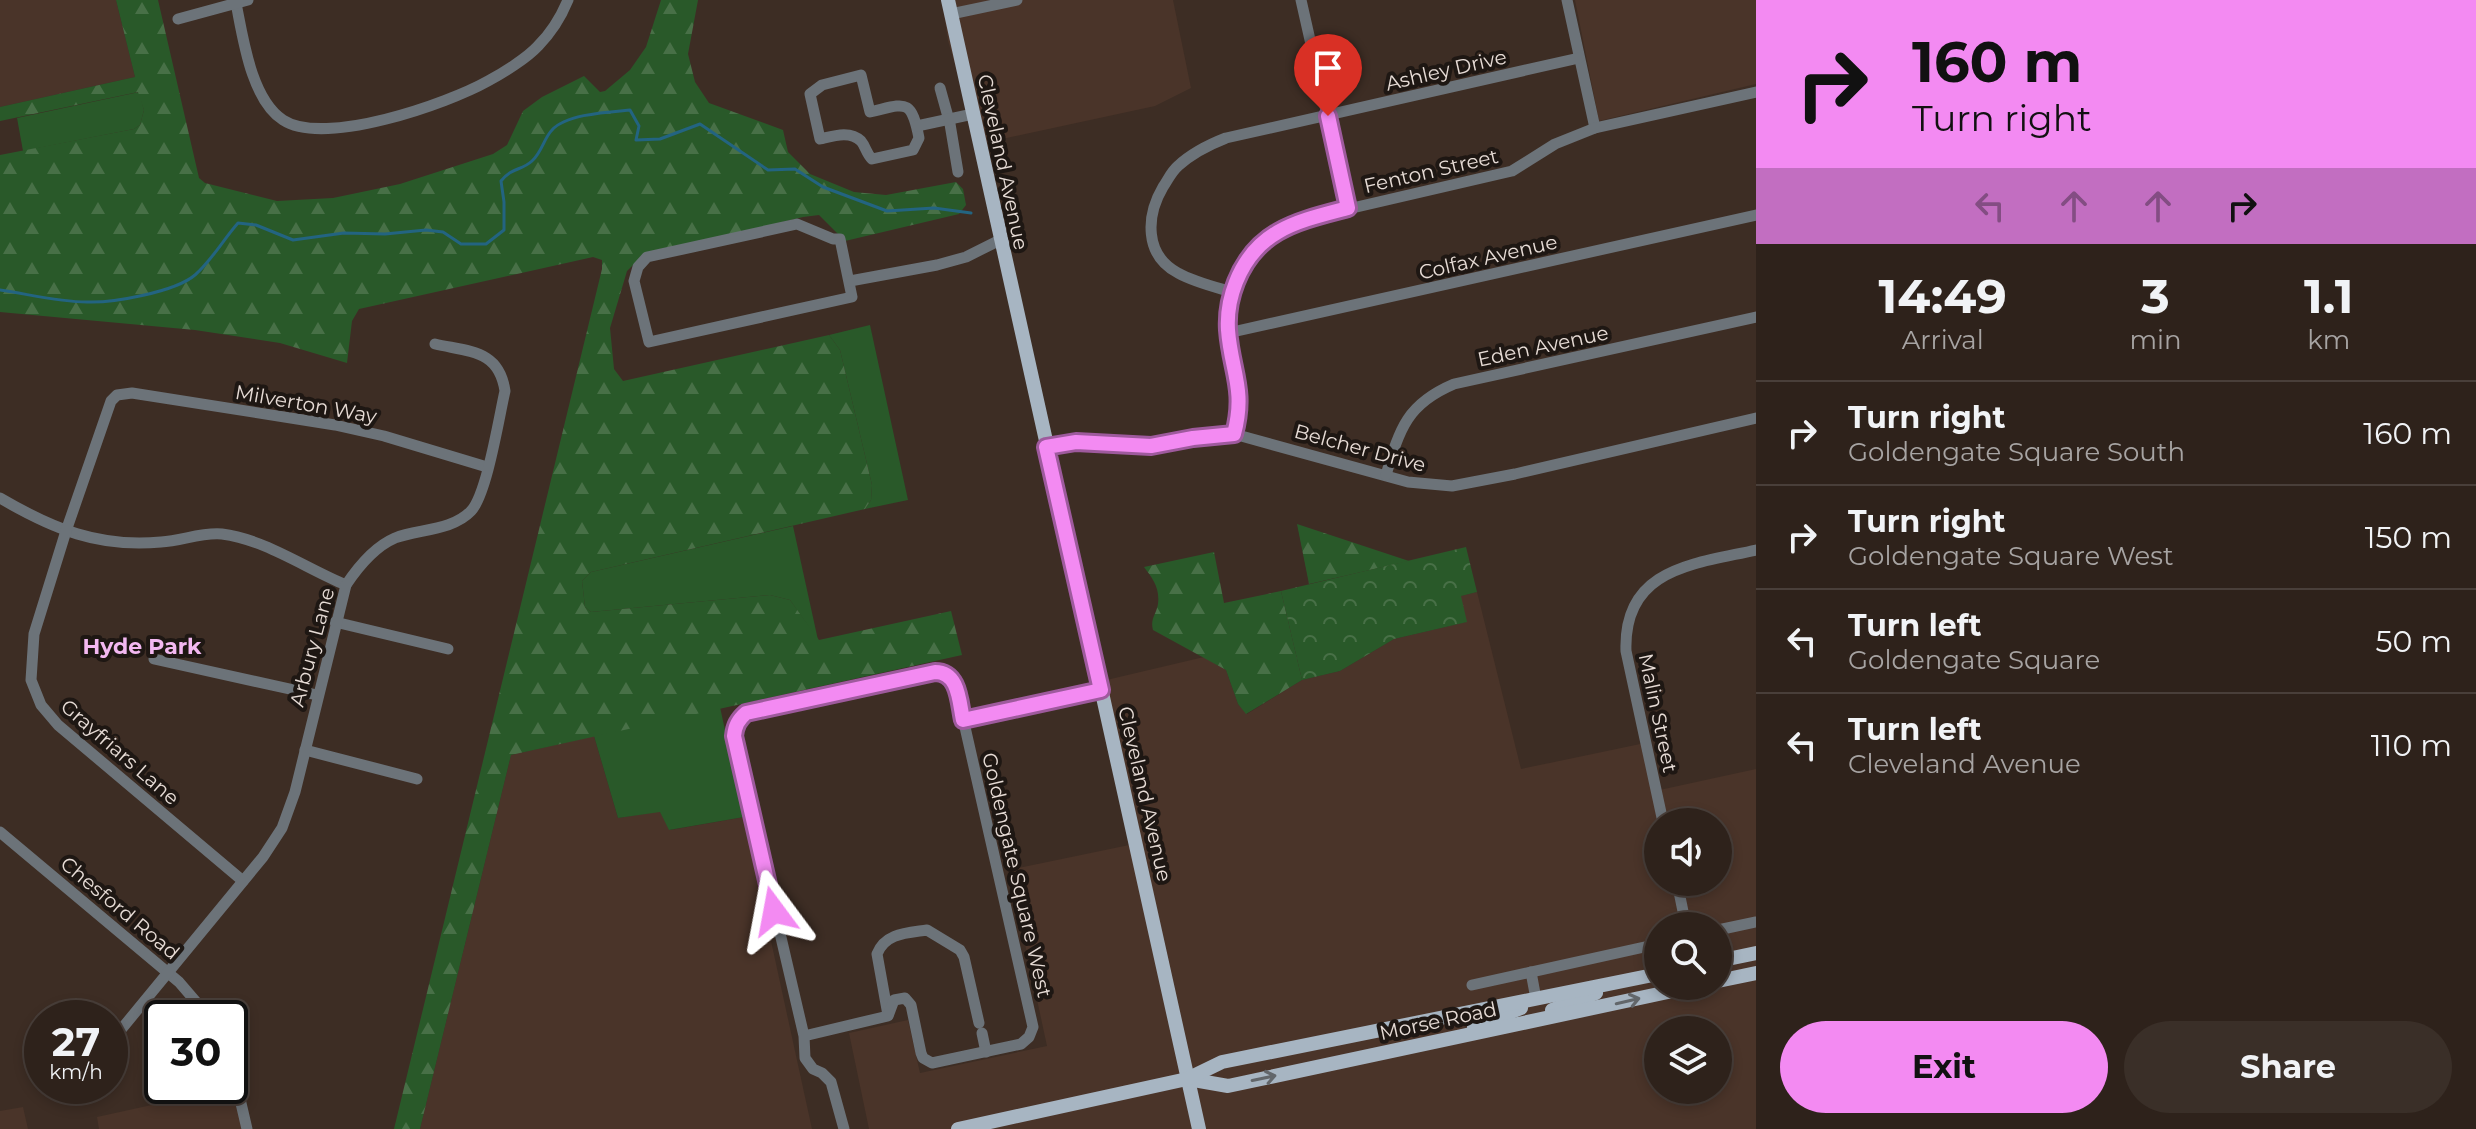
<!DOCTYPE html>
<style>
:root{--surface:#2e221b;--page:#3a2f28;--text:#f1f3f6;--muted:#a7a4a3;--line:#493f3a;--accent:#f38af2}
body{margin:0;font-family:Montserrat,sans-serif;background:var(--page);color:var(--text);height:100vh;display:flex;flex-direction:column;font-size:30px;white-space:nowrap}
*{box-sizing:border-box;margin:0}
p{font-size:26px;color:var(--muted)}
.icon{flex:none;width:44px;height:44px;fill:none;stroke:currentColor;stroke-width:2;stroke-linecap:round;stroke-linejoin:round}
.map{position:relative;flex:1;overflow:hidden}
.panel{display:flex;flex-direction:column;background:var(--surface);width:720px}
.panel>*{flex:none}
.top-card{background:#f38af2;color:#111;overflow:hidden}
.fabs{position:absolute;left:1644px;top:808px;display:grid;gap:16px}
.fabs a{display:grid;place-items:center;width:88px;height:88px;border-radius:50%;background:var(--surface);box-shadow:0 4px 12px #0003,0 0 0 2px var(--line);font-size:40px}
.speed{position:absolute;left:24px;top:1000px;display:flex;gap:16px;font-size:40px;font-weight:700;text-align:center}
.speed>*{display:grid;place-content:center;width:104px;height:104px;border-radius:50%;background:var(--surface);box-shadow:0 4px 12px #0003,0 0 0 2px var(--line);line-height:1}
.speed small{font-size:20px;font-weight:400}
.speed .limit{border:4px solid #111;border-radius:12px;background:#fff;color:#111}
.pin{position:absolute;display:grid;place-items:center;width:68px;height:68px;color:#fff;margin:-82px -34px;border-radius:50% 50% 50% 0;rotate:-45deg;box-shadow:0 0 8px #0007}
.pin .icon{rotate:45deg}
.me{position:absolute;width:88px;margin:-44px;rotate:347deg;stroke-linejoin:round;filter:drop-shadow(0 0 6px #0008)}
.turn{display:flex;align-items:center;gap:28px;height:168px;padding:0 24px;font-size:36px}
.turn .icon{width:104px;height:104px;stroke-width:2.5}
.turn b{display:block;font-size:56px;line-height:68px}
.lanes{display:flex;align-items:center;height:76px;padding:0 24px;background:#0003;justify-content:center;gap:40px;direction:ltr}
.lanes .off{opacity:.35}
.eta{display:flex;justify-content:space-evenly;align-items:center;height:136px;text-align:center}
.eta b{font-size:48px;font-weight:700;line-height:56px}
.button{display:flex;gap:16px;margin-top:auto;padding:16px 24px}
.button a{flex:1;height:92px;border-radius:48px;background:var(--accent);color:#111;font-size:32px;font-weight:700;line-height:92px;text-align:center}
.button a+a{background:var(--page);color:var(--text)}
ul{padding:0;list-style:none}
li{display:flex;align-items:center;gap:24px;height:104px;padding:0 24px;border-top:2px solid var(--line)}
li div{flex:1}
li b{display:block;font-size:30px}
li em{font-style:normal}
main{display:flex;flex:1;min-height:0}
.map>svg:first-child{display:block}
</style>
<main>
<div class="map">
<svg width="1756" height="1129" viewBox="0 0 1756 1129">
<defs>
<pattern id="forest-firs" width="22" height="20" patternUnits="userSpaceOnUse" patternTransform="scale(2)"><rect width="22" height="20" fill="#295929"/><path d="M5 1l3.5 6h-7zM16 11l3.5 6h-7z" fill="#487047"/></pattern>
<pattern id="park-crowns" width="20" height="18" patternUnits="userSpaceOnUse" patternTransform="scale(2)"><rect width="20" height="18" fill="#295929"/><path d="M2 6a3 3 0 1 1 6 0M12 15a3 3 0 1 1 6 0" fill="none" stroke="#487047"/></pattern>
</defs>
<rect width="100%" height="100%" fill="#3d2d24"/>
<g fill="#4a3429" fill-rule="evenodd">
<polygon points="0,0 116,0 135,77 0,107"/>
<polygon points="942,0 1173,0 1191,88 1155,106 979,144 948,41"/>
<polygon points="1575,0 1756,0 1756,84 1599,121"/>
<path d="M 1477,592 L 1521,769 L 1645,743 L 1655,791 L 1756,769 L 1756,1129 L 869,1129 L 849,1033 L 908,1020 L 920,1073 L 1047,1046 L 1009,870 L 1134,844 L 1098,682 L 1204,657 L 1226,670 L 1238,704 L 1247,714 L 1302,680 L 1340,671 L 1394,639 L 1466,622 L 1460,596 ZM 1658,822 L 1718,822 L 1718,882 L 1658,882 ZM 1658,926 L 1718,926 L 1718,986 L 1658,986 ZM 1658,1030 L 1718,1030 L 1718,1090 L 1658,1090 Z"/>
<polygon points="594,736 618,818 660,811 670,830 744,817 812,1129 420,1129 511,755"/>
<polygon points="238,1086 248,1129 99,1129 97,1117"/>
<polygon points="23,1107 28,1129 0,1129 0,1111"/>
</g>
<g fill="#295929">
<polygon points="139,92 144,110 140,125 134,129 23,151 17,118"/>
<polygon points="870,325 908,500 865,509 871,500 872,485 840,350 829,335"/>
<polygon points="793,526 818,640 790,600 770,595 591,612 585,607 582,581 591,572"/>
<polygon points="720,707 744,817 669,830 660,812 618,818 594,736"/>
</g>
<g fill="url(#forest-firs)">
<polygon points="116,0 158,0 199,178 205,183 277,201 333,198 400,184 493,154 507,145 523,111 542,97 584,76 600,92 605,91 630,70 646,47 661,0 698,0 688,54 695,82 709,103 783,130 788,152 810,174 854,192 886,195 956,182 963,189 966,205 959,214 845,241 819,215 803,217 642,256 627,271 610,328 614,369 623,381 829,335 840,350 872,485 871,500 865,509 591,572 582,581 585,607 591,612 770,595 790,600 819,640 951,611 962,655 511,755 420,1129 394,1129 602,269 602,260 593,257 359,309 352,321 347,363 280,343 195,330 0,312 0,155 134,129 140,125 144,110 138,92 0,121 0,107 135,77"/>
<polygon points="1297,524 1409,561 1309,584"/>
<path d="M 1214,552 L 1224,603 L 1281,591 L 1302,680 L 1246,714 L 1238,704 L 1226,670 L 1153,630 C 1150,619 1156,615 1158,604 C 1160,588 1153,579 1144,567 Z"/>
</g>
<polygon fill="url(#park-crowns)" points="1466,547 1477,592 1461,596 1467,622 1394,639 1340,671 1302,680 1281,591"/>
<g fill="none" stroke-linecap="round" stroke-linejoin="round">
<path stroke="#236481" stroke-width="3" d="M 0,290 C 28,294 58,302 87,302 C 113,303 175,292 195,275 C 212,260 223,240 238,223 L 256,225 L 293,240 L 344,233 L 385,234 L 426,230 L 443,232 L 461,244 L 486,244 L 504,230 L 504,202 L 501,181 C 512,167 521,171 532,161 C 542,152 544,138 552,130 C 566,114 609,112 630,110 L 639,126 L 636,140 L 660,139 L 700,124 L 768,170 L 795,169 L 823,187 L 887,211 L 934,208 L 971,213"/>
<g stroke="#6c7379" stroke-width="11">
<polyline points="1301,0 1348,208"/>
<polyline points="1567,0 1595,128"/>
<path d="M 236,3 C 243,38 251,99 283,120 C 324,147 447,104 488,81 C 503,73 527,58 538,46 C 551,33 561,17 568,0"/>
<polyline points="951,14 1017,0"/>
<polyline points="178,19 248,0"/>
<path d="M 861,75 L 870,112 C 905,104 911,97 919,138 L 913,150 L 872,159 C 866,153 866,147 861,141 C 850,130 833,136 820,139 L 810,94 L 822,85 Z"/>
<polyline points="940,88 950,124 958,172"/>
<polyline points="917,126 973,114"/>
<polygon points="797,224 833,239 840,239 852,297 649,342 634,281 638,267 647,257"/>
<polyline points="850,281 937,265 966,257 1000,240"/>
<path d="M 1232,292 C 1215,287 1194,282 1178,273 C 1144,255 1146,216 1163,187 C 1168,180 1171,172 1178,166 C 1192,153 1208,145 1226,138 L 1579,58"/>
<polyline points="1228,333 1756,215"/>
<polyline points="1234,434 1240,412 1238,380 1228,333 1228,314 1232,292 1239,274 1255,249 1268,237 1305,219 1512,171 1555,144 1595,128 1756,92"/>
<polyline points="1046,447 1076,442 1151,446 1193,438 1234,434 1408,482 1452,486 1515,474 1756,418"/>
<path d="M 1386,475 C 1400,428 1407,404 1454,384 L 1756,317"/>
<path d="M 0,498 C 53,529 99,548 161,542 C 182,541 201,532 222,534 C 264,539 307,569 346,585"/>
<polyline points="335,622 448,649"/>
<polyline points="154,659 317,695"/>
<polyline points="963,720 1101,690"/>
<polyline points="305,750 417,779"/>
<path d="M 1663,822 L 1626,651 C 1623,568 1694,564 1756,550"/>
<polyline points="0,832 179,982 210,1018"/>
<polyline points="243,881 58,725 41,705 31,680 34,634 66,531 111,401 117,395 132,393 335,425 384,436 487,467"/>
<polyline points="1677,882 1686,926"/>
<polyline points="1718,930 1756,922"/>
<polyline points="1531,972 1536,999"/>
<polyline points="1472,985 1658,944"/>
<path d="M 888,1015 L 877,954 C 885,933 907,933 927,930 L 960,950 L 964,957 L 979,1023"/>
<polyline points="982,1033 986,1052"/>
<path d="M 804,1036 L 888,1016 L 894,1000 L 905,998 L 911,1005 L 921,1053 L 923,1058 L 932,1063 L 1021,1044 L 1029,1037 L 1033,1027 L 955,683 L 951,676 L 943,672 L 746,713 C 738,720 735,725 734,736 L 804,1036 L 805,1058 L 813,1069 L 822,1073 L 831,1082 L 844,1129"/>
<path d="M 110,1043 L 263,857 L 282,828 L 295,792 L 346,585 C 358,567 374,547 395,538 C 418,529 452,531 471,511 C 487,494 499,417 505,391 C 499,350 470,352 435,344"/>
<polyline points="230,1056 247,1129"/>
</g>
<g stroke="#a7b5c2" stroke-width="14">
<polyline points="948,0 1199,1129"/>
<polyline points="1718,961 1756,953"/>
<polyline points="1718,981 1756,973"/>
<polyline points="1552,1010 1596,993"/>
<polyline points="1474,1027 1521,1008"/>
<polyline points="1188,1079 1228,1086 1696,986"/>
<polyline points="958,1129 1187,1079 1222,1062 1658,974"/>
</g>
</g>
<defs><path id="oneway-shaft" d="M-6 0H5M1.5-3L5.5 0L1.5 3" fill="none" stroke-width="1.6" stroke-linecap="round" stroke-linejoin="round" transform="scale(2)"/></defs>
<g stroke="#62666a">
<use href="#oneway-shaft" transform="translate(1628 1001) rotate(-13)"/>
<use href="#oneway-shaft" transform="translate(1264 1078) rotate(-12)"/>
</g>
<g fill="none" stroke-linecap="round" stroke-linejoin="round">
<g stroke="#9e5a9d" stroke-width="20">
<path id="route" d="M 774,911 L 734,736 C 735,726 738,720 746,713 L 935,672 C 959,672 959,701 963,720 L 1101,690 L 1046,447 L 1076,442 L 1151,446 L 1193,438 L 1234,434 C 1246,389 1231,371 1228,330 C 1227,314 1230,297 1236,282 C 1257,229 1299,221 1348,208 L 1328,116"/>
</g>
<use href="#route" stroke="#f38af2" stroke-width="14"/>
</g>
<g text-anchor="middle" stroke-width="8" stroke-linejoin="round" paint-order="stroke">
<g font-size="20" fill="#e7dcd6" stroke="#1e1713">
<text transform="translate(1446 70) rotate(-13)" y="7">Ashley Drive</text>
<text transform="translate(1003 162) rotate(78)" y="7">Cleveland Avenue</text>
<text transform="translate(1431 171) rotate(-13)" y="7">Fenton Street</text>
<text transform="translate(1488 257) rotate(-13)" y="7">Colfax Avenue</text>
<text transform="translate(1543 346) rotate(-12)" y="7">Eden Avenue</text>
<text transform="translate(306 404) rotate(10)" y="7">Milverton Way</text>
<text transform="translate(1360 448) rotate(15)" y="7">Belcher Drive</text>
<text transform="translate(312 647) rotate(-75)" y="7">Arbury Lane</text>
<text transform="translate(1658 713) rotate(78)" y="7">Malin Street</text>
<text transform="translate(120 752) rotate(41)" y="7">Grayfriars Lane</text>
<text transform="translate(1145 794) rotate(77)" y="7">Cleveland Avenue</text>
<text transform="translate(1017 875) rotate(77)" y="7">Goldengate Square West</text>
<text transform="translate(120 908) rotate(40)" y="7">Chesford Road</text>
<text transform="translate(1438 1021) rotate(-12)" y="7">Morse Road</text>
</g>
<g font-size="22" font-weight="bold" fill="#f3b8f1" stroke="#1e1713">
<text x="142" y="654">Hyde Park</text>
</g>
</g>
</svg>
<div class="fabs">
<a><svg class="icon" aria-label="sound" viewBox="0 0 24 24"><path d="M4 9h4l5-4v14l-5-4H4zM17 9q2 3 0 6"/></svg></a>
<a><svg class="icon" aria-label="search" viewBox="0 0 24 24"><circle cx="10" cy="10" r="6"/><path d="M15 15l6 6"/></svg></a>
<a><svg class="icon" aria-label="layers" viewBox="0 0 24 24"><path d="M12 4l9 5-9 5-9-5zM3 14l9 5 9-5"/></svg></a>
</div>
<div class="speed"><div>27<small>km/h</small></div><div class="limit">30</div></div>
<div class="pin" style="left:1328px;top:116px;background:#d93025"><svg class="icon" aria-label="arrive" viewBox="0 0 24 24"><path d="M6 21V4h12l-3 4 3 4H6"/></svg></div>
<svg class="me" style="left:774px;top:911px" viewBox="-20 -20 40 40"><path d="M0-17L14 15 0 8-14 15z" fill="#f38af2" stroke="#fff" stroke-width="4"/></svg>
</div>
<section class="panel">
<div class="top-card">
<div class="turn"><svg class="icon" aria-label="right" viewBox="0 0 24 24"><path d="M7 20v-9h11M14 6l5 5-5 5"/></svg><div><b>160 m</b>Turn right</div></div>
<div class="lanes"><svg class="icon off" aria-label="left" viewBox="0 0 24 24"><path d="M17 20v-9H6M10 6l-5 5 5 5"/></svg><svg class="icon off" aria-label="ahead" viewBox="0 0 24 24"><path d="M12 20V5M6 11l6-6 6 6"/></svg><svg class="icon off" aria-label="ahead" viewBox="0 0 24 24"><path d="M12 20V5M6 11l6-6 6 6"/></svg><svg class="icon" aria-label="right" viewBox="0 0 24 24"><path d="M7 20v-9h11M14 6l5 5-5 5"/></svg></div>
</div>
<div class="eta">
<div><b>14:49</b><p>Arrival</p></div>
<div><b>3</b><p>min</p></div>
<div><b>1.1</b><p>km</p></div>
</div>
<ul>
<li><svg class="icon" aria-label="right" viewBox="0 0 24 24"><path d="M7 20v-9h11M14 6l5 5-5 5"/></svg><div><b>Turn right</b><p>Goldengate Square South</p></div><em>160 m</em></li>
<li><svg class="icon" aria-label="right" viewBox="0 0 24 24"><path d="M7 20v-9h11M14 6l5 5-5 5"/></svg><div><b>Turn right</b><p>Goldengate Square West</p></div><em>150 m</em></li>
<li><svg class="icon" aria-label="left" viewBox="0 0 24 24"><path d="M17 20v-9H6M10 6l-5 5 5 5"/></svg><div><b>Turn left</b><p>Goldengate Square</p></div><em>50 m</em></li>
<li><svg class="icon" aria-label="left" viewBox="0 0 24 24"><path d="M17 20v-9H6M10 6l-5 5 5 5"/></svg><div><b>Turn left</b><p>Cleveland Avenue</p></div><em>110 m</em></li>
</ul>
<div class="button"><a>Exit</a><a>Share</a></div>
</section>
</main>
